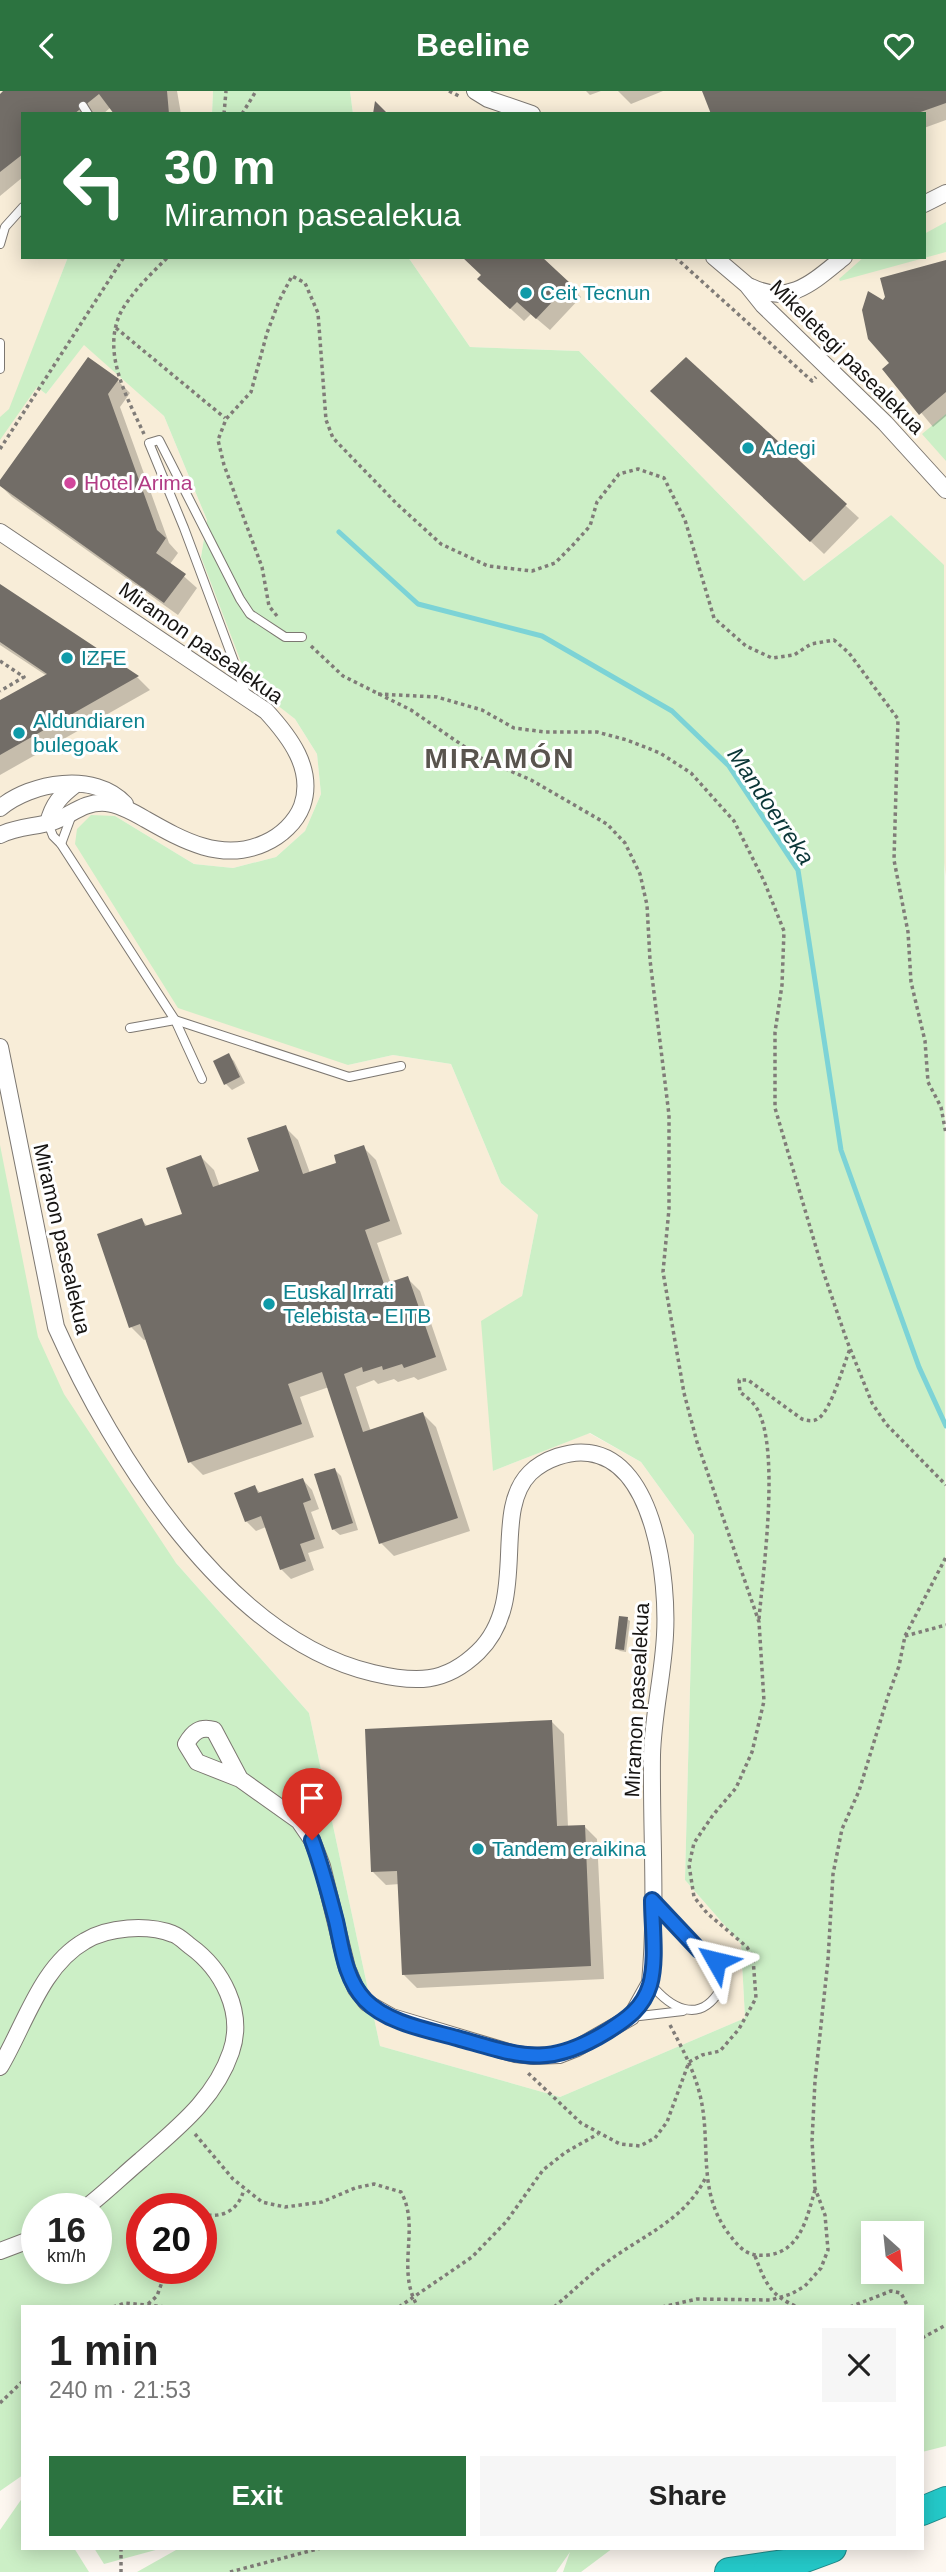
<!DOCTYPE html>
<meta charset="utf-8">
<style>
:root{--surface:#fff;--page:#f6f6f6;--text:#222;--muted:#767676;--accent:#2c7340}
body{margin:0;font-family:Helvetica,sans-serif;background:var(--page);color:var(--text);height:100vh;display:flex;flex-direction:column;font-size:26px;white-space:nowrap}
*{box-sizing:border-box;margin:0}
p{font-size:23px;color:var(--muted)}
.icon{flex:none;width:38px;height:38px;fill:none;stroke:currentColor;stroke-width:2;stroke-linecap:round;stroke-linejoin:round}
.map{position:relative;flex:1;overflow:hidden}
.side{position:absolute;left:21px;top:2214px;width:903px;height:245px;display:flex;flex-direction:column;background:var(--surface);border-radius:0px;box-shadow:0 4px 18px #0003}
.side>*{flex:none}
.guide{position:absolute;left:21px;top:21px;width:905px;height:147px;border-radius:0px;box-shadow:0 4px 18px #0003;background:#2c7340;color:#fff;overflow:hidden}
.needle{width:46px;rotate:153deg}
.buttons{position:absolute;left:861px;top:2130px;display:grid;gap:14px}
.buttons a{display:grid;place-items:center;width:63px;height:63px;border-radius:0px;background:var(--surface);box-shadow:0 4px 18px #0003;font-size:35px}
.speed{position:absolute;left:21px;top:2102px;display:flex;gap:14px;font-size:35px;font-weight:700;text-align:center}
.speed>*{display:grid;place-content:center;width:91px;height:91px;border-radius:50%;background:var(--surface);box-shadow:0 4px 18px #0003;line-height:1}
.speed small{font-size:18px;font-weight:400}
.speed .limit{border:10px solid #d22;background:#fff;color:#111}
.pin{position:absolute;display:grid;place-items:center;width:60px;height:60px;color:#fff;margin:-72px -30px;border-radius:50% 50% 50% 0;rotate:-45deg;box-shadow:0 0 7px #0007}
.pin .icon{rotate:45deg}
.me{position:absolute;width:77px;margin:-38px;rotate:307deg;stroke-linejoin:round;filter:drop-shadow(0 0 5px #0008)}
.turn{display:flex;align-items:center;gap:24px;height:147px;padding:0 28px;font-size:32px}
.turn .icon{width:91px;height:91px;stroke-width:2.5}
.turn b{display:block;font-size:49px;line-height:60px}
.round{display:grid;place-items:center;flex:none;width:74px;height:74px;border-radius:0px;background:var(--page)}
.overview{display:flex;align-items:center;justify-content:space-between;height:119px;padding:0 28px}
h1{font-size:42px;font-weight:700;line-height:52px}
.button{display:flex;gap:14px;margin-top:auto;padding:14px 28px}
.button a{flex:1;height:80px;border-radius:0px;background:var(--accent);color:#fff;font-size:28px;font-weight:700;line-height:80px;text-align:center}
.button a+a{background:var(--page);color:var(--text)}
header{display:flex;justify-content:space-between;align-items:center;height:91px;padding:0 28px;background:var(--accent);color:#fff;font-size:32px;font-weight:700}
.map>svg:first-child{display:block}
</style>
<header><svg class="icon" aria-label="back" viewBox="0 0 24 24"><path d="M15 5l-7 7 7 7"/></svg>Beeline<svg class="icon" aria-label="heart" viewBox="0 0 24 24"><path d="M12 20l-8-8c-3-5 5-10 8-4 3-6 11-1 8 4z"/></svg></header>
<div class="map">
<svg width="946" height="2481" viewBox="0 0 946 2481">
<rect width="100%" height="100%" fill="#fdf7f0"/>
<g fill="#f8edd8">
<polygon points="0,0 213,0 212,23 23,23 23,166 68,166 23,284 46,303 84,253 164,325 207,429 201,466 249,591 295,628 317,663 321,703 305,740 276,766 233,777 194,773 115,725 348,974 393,964 451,973 501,1092 538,1124 522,1205 493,1380 589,1342 641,1371 694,1444 685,1789 741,1853 745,1927 560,2006 380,1955 309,1622 176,1472 0,1322"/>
<polygon points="350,0 946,0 946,785 891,424 804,490 579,260 470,256 408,166 924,166 924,23 353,23"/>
</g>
<g fill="#ccefc6" fill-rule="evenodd">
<polygon points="213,0 350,0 353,23 212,23"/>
<polygon points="946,131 946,161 840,190 839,188 864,166 924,166 924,143"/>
<path d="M 68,166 L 408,166 L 470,256 L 579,260 L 804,490 L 891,424 L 944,474 L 946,2355 L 922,2361 L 922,2216 L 23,2216 L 23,2384 L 0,2400 L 0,1054 L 38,1246 L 64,1303 L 176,1472 L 309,1622 L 380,1955 L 560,2006 L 745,1927 L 741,1853 L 685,1789 L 694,1444 L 641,1371 L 590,1342 L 493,1380 L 481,1230 L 522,1205 L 538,1124 L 501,1092 L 451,973 L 393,964 L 348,974 L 178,917 L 75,753 L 77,738 L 91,724 L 115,725 L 194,773 L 233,777 L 276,766 L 305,740 L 321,703 L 317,663 L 295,628 L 249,592 L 201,466 L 207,429 L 164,325 L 84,254 L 46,303 L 37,296 L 0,349 L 0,326 L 9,318 ZM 37,2118 L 96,2118 L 96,2177 L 37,2177 ZM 142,2118 L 201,2118 L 201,2177 L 142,2177 ZM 873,2142 L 912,2142 L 912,2180 L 873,2180 Z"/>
<polygon points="946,323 946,370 922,343"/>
<polygon points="23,2406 23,2457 74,2457 89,2481 0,2481 0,2439"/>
<polygon points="94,2457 163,2457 104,2473"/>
<polygon points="216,2457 613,2457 581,2481 563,2481 570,2461 556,2481 137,2481 176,2459"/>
</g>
<g fill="#0003">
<polygon points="6,0 177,0 181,23 116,23 111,16 103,23 23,23 23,86 0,105 0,5"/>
<polygon points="586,0 601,0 590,4"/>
<polygon points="618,0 663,0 631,13"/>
<polygon points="704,0 946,0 946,29 924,37 924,23 713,23"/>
<polygon points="946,171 946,325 933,336 885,278 891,272 883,211"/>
<polygon points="568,193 581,206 550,239 531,223 524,230 492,201"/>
<polygon points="686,268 859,427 824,463 665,313"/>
<polygon points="117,289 130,302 120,316 169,452 178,462 170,473 197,497 178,524 12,406 0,394"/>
<polygon points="0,495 138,587 150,599 0,684 0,612 47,585 0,554"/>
<polygon points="228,964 234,970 245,992 232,999 226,993"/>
<polygon points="285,1036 298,1049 310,1082 339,1073 363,1056 376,1069 402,1143 377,1152 391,1193 407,1187 420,1200 447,1279 418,1289 414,1286 398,1291 394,1288 378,1293 374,1289 356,1296 371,1341 423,1323 436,1336 470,1440 394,1465 381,1452 329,1296 300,1306 314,1346 203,1384 190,1371 147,1248 144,1249 131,1236 142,1129 148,1136 184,1124 201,1066 214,1079 220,1096 261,1082"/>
<polygon points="335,1379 341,1385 358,1439 340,1444 333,1438"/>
<polygon points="303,1389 312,1399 319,1418 311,1421 324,1457 308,1462 314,1479 291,1488 281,1478 266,1436 256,1440 246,1430 255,1396 261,1403"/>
<polygon points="627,1528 630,1530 626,1561 620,1560 617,1558"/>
<polygon points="551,1630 564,1643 568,1736 584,1735 597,1748 604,1888 417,1897 404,1884 400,1793 386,1794 373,1781"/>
</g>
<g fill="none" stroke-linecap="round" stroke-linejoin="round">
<polyline stroke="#7cd3d6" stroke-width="5" points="339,441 418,513 542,545 672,620 729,675 798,779 841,1059 919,1276 946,1335"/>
</g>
<g fill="#726d67">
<polygon points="3,0 167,0 169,23 114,23 99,3 74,23 23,23 23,63 0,81 0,3"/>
<polygon points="702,0 946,0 946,12 915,23 711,23"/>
<polygon points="375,10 388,23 373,23"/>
<polygon points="462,166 542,166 570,192 536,228 517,211 510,218 477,188 481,184"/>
<polygon points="946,169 946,301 919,324 882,278 889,272 868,248 862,219 868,200 883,209 885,206 880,187"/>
<polygon points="88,266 119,288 108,303 157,439 166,447 156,462 186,483 164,512 0,395 0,389"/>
<polygon points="686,266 847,413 810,451 650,300"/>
<polygon points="0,493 139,585 0,664 0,609 47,583 0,551"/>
<polygon points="229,962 240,986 224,994 213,970"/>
<polygon points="286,1034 303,1083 336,1072 334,1064 364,1054 390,1130 365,1139 384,1193 408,1185 436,1266 404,1277 402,1273 383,1279 382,1275 363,1281 362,1276 344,1283 363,1341 423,1321 458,1427 379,1453 322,1281 288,1293 302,1333 188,1372 140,1233 129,1237 97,1143 142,1127 145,1135 182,1123 166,1077 201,1064 213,1096 259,1080 247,1047"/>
<polygon points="335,1377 353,1432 332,1439 314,1383"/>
<polygon points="303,1387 311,1409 303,1412 315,1448 300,1453 306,1470 280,1479 261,1425 245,1431 234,1402 255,1394 258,1402"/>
<polygon points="619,1525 628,1526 624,1559 615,1558"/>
<polygon points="552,1629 557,1735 585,1734 591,1875 402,1884 397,1780 371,1781 365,1638"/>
</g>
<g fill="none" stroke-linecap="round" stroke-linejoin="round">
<g stroke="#7c7771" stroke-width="10">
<g id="lane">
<polyline points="83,15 88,23"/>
<polyline points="0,153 5,136 23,116"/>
<polyline points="0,252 0,278"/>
<polyline points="246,603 184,437 149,352 159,349 240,508 250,523 285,546 302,546"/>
<polyline points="48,732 53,745 61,753 175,929 202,988"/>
<polyline points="61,753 71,726"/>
<polyline points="130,937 175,929 349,986 401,975"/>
<path d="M 650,1892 C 670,1917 699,1934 720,1899 C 723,1893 725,1885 722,1878 C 718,1869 709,1866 701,1861 C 684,1849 669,1830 656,1814"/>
<polyline points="631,1926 683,1920"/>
</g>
</g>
<g stroke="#7c7771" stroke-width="18">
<g id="street">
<polyline points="475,0 488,8 532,23"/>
<polyline points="924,113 946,102"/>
<polyline points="714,166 747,194 763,214 885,332 946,399"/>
<path d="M 751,196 C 790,215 814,190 844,166"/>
<path d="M 0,441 L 266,620 C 289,645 315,678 302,715 C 296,731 281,745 265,752 C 222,772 182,749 145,728 C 133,721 119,713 106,712 C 83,710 71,725 52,731 C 34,736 16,736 0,744"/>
<path d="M 0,717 C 31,691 95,680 125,713"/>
<path d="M 48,732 C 53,713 60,705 76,693"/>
<path d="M 0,956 L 56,1236 C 113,1364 227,1548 373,1582 C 415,1592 445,1593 478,1561 C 531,1510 490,1422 530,1382 C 544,1368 570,1359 589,1362 C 656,1371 668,1491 665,1544 C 663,1584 653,1624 652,1664 C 651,1740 657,1817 650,1892 L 631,1926 L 577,1957 L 559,1964 L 534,1965 L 515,1963 L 392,1926 L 367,1912 L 356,1898 L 347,1877 L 322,1775 L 312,1749 L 299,1730 L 240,1688 L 197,1671 L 186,1653 C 193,1641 200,1635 214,1639 L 240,1688"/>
<path d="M 0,1976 C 25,1934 41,1875 85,1850 C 108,1836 147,1833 173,1843 C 179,1845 185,1851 190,1855 C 222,1878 245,1921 231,1961 C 215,2008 177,2037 141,2069 C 122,2085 104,2103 84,2118"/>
<polyline points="0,2160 37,2146"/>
</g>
</g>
<g stroke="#1f8a89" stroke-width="30">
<g id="highway">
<polyline points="922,2420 946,2410"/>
<polyline points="729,2481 784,2473"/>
<polyline points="767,2481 832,2457"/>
</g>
</g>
<g stroke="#807c78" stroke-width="3.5" stroke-dasharray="3.5 3.5" stroke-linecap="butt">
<polyline points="449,0 459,5"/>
<polyline points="224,23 226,0"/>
<polyline points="242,23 256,0"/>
<polyline points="675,166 812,290 816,286"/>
<polyline points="116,237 225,327"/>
<path d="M 144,343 C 127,306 100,260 122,219 C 133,200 152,182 168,166"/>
<polyline points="0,358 124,166"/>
<polyline points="277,525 269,515 262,476 224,374 218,349 226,328 251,301 267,242 279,210 292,185 305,192 318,222 326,329 333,347 397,413 441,453 488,475 532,480 555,472 572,455 590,435 597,411 619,383 638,378 664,387 685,429 714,527 746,555 772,567 794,564 811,553 834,549 849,562 898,628 894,769 908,841 911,891 925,950 928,991 941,1016 946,1043"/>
<polyline points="311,555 343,585 411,619 481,667 531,689 607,733 625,752 640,783 647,814 650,869 669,1024 669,1118 663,1181 684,1302 697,1351 759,1531 764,1610 752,1661 736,1697 713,1724 694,1752 689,1774 694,1806 707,1822 747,1856 753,1867 756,1907 739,1938 720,1960 702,1964 689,1971 667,2031 655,2047 640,2055 620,2053 581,2032 528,1982"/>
<polyline points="0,570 24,586 0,600"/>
<polyline points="378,603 437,606 482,619 514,637 545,641 597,641 627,649 660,662 691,682 734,730 764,790 784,840 782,894 775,941 775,1017 823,1180 847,1250 872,1312 886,1333 946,1394"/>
<path d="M 759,1528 C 763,1480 781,1355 756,1316 C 752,1310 745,1305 740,1301 L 739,1289 L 748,1289 L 802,1328 C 808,1330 814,1331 819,1327 C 832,1317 843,1275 850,1258"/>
<polyline points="905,1545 946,1534"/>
<path d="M 670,1934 C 682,1957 694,1979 700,2004 C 712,2053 696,2100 729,2143 C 741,2159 748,2166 768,2164 C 801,2160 807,2126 815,2099"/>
<path d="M 195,2043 L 233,2088 L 262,2111 L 285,2116 L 322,2111 L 355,2097 L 374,2093 L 401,2101 C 421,2137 395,2178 418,2216"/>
<path d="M 201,2123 C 223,2128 239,2119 244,2098"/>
<path d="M 755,2165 C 765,2191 770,2205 798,2216"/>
<polyline points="148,2213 157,2205 167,2177"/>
<polyline points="113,2216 125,2212 166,2216"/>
<polyline points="399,2216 472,2166 506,2131 543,2079 566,2061 598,2043"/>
<path d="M 554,2216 C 571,2202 586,2187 603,2174 C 639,2146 683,2131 705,2088"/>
<polyline points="662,2216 697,2208 771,2209 791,2203 805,2195 821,2177 828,2159 825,2124 815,2097 812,2050 815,1990 828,1869 833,1783 842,1738 859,1700 888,1605 899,1575 905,1545 946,1466"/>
<polyline points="850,2216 891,2200 901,2202 908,2216"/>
<polyline points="922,2247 946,2234"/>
<polyline points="0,2312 23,2290"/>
<polyline points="121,2457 121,2481"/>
<polyline points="230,2481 321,2457"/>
</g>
<use href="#lane" stroke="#fff" stroke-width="8"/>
<use href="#street" stroke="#fff" stroke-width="16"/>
<use href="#highway" stroke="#24c9c9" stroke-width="28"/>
</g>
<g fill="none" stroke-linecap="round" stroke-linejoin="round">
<g stroke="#114b97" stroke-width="18">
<path id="route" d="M 312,1749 C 322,1776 329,1803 336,1830 C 342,1857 345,1888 365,1909 C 387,1932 428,1939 457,1947 C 521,1965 547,1978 608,1940 C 627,1928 643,1917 650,1894 C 657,1869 652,1835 652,1809 L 699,1859 L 716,1870"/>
</g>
<use href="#route" stroke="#1a73e8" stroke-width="12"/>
</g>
<g fill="#0f9aa8" stroke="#fff" stroke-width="2.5">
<circle cx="526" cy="202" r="7"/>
<circle cx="748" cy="357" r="7"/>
<circle cx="67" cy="567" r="7"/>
<circle cx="19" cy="642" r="7"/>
<circle cx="269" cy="1213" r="7"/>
<circle cx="478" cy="1758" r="7"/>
</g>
<circle fill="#d1479c" stroke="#fff" stroke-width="2.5" cx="70" cy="392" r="7"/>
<g text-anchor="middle" stroke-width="6" stroke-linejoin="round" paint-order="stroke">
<g font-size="21" fill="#0d838f" stroke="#fff" text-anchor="start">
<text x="540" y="209">Ceit Tecnun</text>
<text x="762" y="364">Adegi</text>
<text x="81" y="574">IZFE</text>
<text x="33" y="637">Aldundiaren<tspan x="33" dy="24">bulegoak</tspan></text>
<text x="283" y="1208">Euskal Irrati<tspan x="283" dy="24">Telebista - EITB</tspan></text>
<text x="492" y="1765">Tandem eraikina</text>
</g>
<g font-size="21" fill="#161412" stroke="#fff">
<text transform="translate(847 266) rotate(45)" y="7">Mikeletegi pasealekua</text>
<text transform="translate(201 552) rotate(35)" y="7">Miramon pasealekua</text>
<text transform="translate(62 1148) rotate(77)" y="7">Miramon pasealekua</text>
<text transform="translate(637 1609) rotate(-87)" y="7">Miramon pasealekua</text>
</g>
<g font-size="21" fill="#b23c85" stroke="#fff" text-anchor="start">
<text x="84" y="399">Hotel Arima</text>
</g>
<g font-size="23" font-style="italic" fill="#0a3637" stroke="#fff">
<text transform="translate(771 715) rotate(56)" y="8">Mandoerreka</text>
</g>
<g font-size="28" font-weight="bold" letter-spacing="2" fill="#59544e" stroke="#fff">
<text x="500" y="677">MIRAMÓN</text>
</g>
</g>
</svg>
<div class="buttons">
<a><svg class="needle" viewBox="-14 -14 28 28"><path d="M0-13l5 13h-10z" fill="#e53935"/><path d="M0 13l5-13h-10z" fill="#767676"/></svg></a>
</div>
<div class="speed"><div>16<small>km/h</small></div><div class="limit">20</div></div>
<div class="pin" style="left:312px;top:1749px;background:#d93025"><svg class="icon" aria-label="arrive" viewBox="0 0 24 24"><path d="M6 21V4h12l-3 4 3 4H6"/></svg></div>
<svg class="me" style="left:716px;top:1870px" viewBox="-20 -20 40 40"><path d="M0-17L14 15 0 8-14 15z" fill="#1a73e8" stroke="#fff" stroke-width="4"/></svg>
<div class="guide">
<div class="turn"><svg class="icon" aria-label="left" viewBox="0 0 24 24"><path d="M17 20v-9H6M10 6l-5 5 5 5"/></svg><div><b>30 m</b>Miramon pasealekua</div></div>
</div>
<section class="side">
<div class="overview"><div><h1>1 min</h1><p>240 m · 21:53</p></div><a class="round"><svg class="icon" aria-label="close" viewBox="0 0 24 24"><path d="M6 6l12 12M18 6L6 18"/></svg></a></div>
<div class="button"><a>Exit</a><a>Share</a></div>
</section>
</div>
